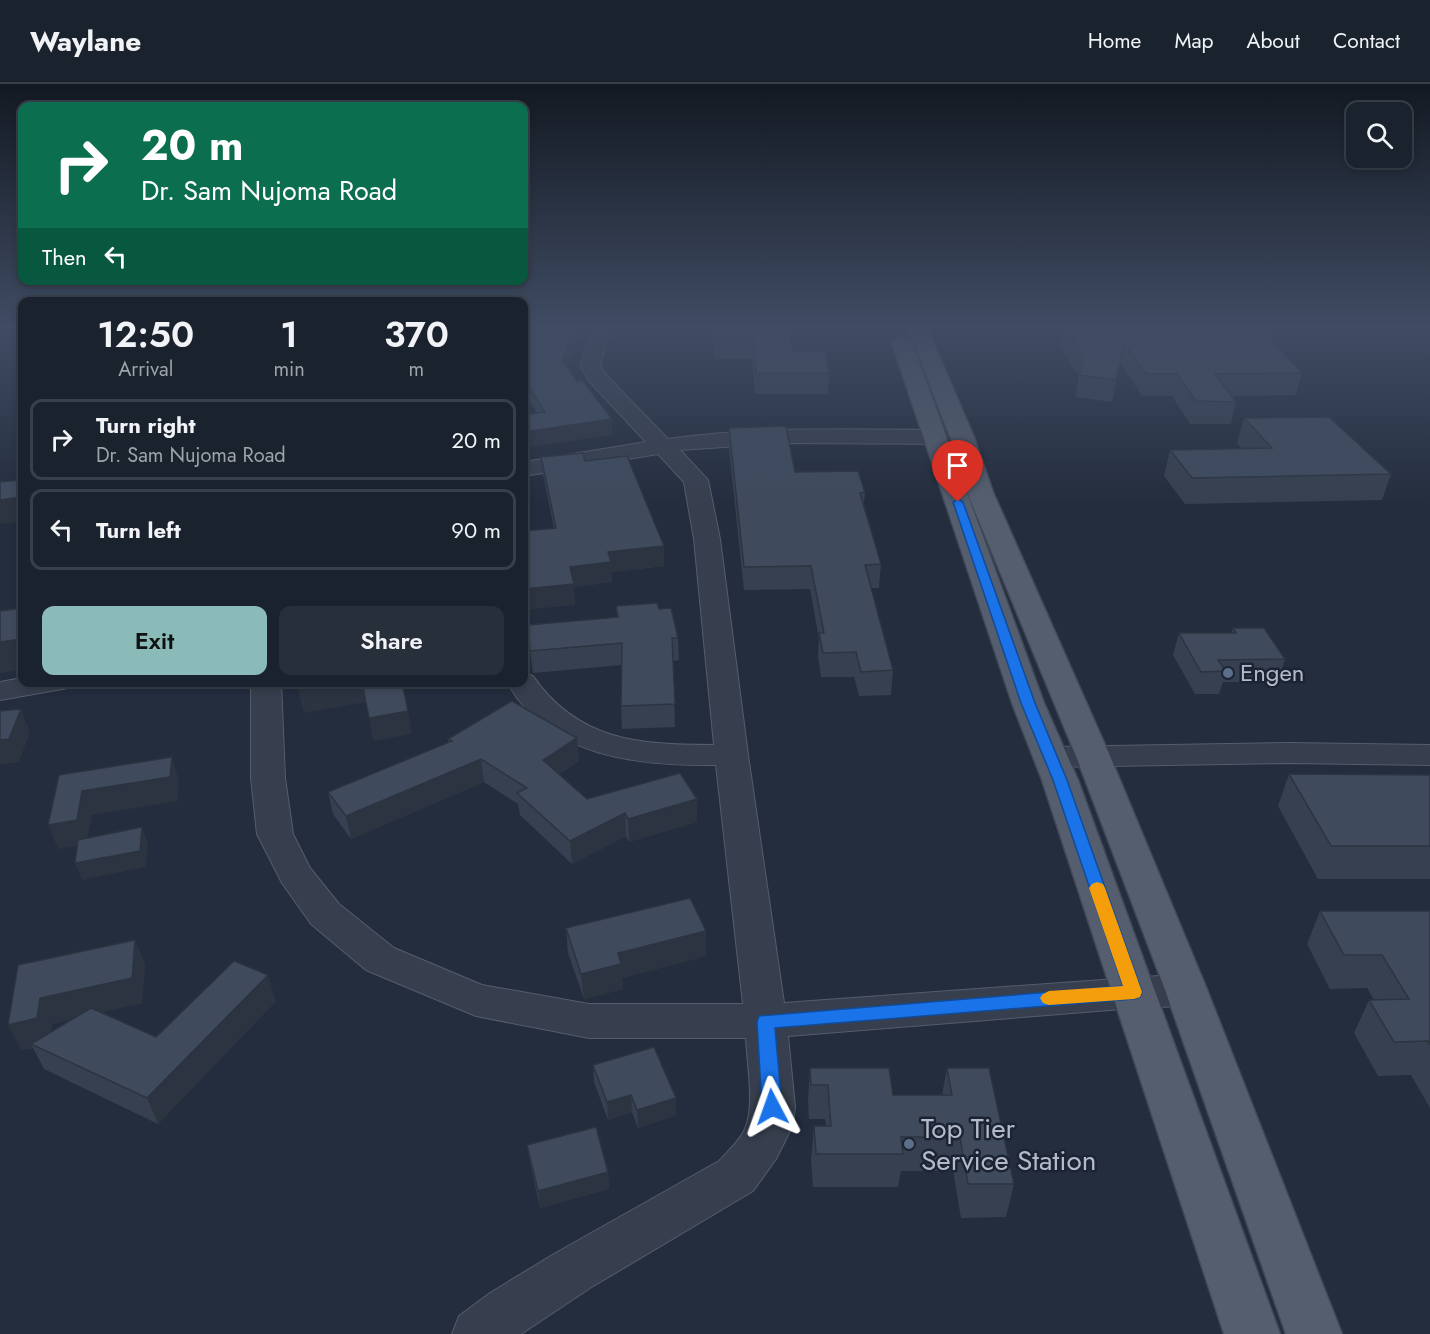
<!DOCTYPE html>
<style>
:root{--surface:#1a222e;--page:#272f3a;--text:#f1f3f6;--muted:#9fa4aa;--line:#383f4a;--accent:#8bbbb9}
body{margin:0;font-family:Jost,sans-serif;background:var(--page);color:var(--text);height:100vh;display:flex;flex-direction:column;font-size:22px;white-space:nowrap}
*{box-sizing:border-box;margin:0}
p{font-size:20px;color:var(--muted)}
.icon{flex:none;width:33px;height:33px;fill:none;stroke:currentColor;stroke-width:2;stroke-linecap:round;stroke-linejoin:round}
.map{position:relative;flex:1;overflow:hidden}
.side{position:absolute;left:18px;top:213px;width:510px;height:390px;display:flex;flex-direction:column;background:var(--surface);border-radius:12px;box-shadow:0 3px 9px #0003,0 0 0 2px var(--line)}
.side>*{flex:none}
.top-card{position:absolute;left:18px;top:18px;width:510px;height:183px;border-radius:12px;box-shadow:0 3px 9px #0003,0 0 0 2px var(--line);background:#0b6e4f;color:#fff;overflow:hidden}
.fabs{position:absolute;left:1346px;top:18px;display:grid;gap:12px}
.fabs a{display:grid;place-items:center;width:66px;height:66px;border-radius:12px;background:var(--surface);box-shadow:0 3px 9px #0003,0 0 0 2px var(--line);font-size:30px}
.pin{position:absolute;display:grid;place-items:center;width:51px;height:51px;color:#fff;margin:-62px -26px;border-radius:50% 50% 50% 0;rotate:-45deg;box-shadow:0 0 6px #0007}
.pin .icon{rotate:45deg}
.me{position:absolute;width:66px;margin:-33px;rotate:356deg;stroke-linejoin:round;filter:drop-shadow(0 0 4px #0008)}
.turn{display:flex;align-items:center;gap:21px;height:126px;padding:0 24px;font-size:27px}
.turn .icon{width:78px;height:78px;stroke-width:2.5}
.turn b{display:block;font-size:42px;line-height:51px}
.then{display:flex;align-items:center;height:57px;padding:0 24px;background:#0003;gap:12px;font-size:22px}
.eta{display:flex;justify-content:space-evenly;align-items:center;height:102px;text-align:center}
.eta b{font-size:36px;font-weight:600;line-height:42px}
.cta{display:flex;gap:12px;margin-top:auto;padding:12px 24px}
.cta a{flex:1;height:69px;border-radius:12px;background:var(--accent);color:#111;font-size:24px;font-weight:600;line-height:69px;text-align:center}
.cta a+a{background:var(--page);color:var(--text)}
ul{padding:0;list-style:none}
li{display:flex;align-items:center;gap:18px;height:81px;margin:0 12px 9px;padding:0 12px;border:3px solid var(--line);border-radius:12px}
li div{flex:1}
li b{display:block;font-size:22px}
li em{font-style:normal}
header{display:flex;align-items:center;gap:36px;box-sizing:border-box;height:84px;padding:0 30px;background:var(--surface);border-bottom:2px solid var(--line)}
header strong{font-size:28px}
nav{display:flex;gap:33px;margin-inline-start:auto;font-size:21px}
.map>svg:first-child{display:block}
</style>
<header>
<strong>Waylane</strong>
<nav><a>Home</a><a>Map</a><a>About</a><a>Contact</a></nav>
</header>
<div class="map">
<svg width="1430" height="1250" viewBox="0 0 1430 1250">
<rect width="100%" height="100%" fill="#232d3e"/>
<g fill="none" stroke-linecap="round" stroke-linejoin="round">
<g stroke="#555d6c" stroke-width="2">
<g id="minor">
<path d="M 593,244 L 611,244 L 600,281 L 605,290 L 668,355 C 766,341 864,346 962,346 L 970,348 L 973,353 L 970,358 L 962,360 L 781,359 L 680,366 L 708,396 L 720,455 L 748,671 L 784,919 L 1186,890 L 1201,895 L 1207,906 L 1201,917 L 1186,922 L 1134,924 L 788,952 L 795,1023 L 793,1041 L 776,1075 L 753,1107 L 590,1204 L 521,1250 L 452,1250 L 459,1232 L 490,1209 L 554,1170 L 719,1077 C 729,1066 743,1054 747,1039 C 754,1016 747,978 746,954 L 589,954 L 476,932 L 366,886 L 311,840 L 282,799 L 257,750 L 251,694 L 251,598 L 281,598 L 285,694 L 293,750 L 310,784 L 339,820 L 394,864 L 482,901 L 589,920 L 743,920 L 716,681 C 639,682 548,674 507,598 L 524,598 L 524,589 L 533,592 C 578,657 640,661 714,661 L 694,455 L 684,398 L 658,370 L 524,392 L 524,378 L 646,358 L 589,297 L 580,281 Z"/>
<polygon points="22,594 22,598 72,598 68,604 0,616 0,598"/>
<polygon points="1289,659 1430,661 1430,681 1289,679 1050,683 1038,680 1033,673 1038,666 1050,663"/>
</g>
</g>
<g stroke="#404857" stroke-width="3">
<g id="major">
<polygon points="908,244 927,244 974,353 993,408 1110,672 1206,903 1342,1250 1286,1250 1164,903 1076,672 967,408 950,353"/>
<polygon points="902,253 909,255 912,259 1044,619 1078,696 1280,1250 1224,1250 1042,696 1012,619 892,259 895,255"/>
</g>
</g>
<use href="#minor" fill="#373f4e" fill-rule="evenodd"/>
<use href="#major" fill="#555e6e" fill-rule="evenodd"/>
</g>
<g fill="#364050" fill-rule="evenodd">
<polygon points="524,244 581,244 567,283 612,351 537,329 524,309"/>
<polygon points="712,244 788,244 793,267 829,289 828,310 755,310 752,275 714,275"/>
<polygon points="1062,244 1271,244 1272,257 1302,289 1296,311 1232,312 1236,318 1231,340 1190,340 1172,312 1142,312 1120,279 1112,318 1075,313 1079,292 1059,261"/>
<polygon points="1244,334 1391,390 1382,416 1185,420 1164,392 1170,366 1242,365 1237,359"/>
<polygon points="729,344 795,388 865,408 864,420 881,480 879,504 871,504 893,586 891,611 859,612 854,593 821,593 818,573 819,555 810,505 744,506 729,365"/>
<polygon points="541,373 585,377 664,462 664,482 612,488 612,498 574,503 575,521 554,444 543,391"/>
<polygon points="616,522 659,525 678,554 679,576 673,577 675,643 622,645 621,622 622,581 533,589 530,567 617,533"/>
<polygon points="1233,544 1285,575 1278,598 1223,598 1219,610 1195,610 1173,571 1179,549 1231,549"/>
<polygon points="577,654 579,677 559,690 587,715 697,738 629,758 626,752 572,780 520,731 518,720 484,698 351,755 333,730 328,708 448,659 448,655"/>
<polygon points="1289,690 1430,691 1430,795 1318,795 1278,722"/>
<polygon points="1320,827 1430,827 1430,1024 1411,991 1378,992 1354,949 1369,916 1374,916 1367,904 1330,905 1307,860"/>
<polygon points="566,844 706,847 706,872 622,894 623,905 584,915 568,869"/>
<path d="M 135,856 L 145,881 L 142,919 L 102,928 L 156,953 L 276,917 L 158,1040 L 44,985 L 33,964 L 21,966 ZM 73,935 L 51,948 L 52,940 Z"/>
<polygon points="593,981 676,1031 638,1044 632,1028 608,1036 594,998"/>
<polygon points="810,984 893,1011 942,1011 947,984 1014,1100 1006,1133 961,1134 953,1087 901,1087 898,1103 813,1103 811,1076 814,1042 826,1042 825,1035 809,1035 808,1017"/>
<polygon points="527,1061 608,1088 609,1105 540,1124 530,1078"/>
</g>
<g fill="#2c3441">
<polygon points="575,244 581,244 563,292 562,277"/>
<polygon points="612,335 612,351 524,364 524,348"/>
<polygon points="22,413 22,437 0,440 0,416"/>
<polygon points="664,462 664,482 612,488 612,498 574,503 575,521 524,526 524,505 570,483 608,468"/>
<polygon points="22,555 22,586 0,589 0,558"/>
<polygon points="341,598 362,598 366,618 304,629 298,606"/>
<polygon points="21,625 30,648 19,678 0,681 0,656"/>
<polygon points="408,627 412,650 373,657 369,634"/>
<polygon points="577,654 579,677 545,699 543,676"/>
<polygon points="172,673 179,697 178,717 92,731 86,761 58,765 48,741 82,707"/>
<polygon points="481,675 484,698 351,755 346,732"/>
<polygon points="697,715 697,738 629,758 628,735"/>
<polygon points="625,729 626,752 572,780 570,757"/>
<polygon points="142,743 148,760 146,783 82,796 75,779"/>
<polygon points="706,847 706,872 622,894 623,905 584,915 581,890 618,869"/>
<polygon points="135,856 145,881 142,919 52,940 49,960 31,960 33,964 21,966 8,941 40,914"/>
<polygon points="268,891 276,917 158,1040 147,1014"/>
<polygon points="631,1011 632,1028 608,1036 607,1018"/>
<polygon points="676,1014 676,1031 638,1044 637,1026"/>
<polygon points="608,1088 609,1105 540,1124 538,1107"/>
</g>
<g fill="#3f4b5d" stroke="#2c3441" stroke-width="1.5">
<polygon points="524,244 575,244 562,277 577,297 582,296 612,335 524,348 524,331 545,328 524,296"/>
<polygon points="714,244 788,244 793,267 825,267 829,289 756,289 753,255 714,255"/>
<polygon points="1065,244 1271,244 1272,257 1302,289 1215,290 1236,318 1196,317 1177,290 1146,290 1124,258 1116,296 1079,291 1084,273"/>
<polygon points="1329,333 1391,390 1192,394 1170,366 1272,364 1244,334"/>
<polygon points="786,342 795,388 858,387 865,408 860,409 881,480 865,481 893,586 861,588 856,568 823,569 819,549 824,549 811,482 744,483 729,344"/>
<polygon points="583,369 585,377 627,372 664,462 608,468 611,478 570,483 574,500 524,505 524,447 556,444 541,373"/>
<polygon points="22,396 22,413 0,416 0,398"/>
<polygon points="657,519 659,525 671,524 678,554 672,554 675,620 621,622 622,559 530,567 528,541 618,533 616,522"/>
<polygon points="22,524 22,555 0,558 0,527"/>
<polygon points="1233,544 1264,544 1285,575 1218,576 1226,587 1201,588 1179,549 1236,549"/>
<polygon points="297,598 341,598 298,606"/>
<polygon points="362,598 402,598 408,627 369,634"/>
<polygon points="512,617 577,654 543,676 587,715 680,689 697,715 628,735 625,729 570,757 517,709 527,704 481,675 346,732 328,708 452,657 448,655"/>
<polygon points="21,625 9,655 0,656 0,627"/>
<polygon points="172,673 170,693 82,707 77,736 48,741 59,691"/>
<polygon points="1289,690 1430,691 1430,762 1331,762"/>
<polygon points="142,743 140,767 75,779 78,756"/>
<polygon points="690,814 706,847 618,869 621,880 581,890 566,844"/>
<polygon points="1320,827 1430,827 1430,961 1428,957 1394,958 1369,916 1409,915 1382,871 1344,871"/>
<polygon points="135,856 132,894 40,914 37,934 8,941 18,881"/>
<polygon points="234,877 268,891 147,1014 31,960 91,924 156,953"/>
<polygon points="654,963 676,1014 637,1026 631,1011 607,1018 593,981"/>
<polygon points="810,984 889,984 893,1011 952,1011 947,984 989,984 1014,1100 968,1100 960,1053 901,1053 903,1070 816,1070 814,1042 831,1042 828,1001 811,1001"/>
<polygon points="596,1043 608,1088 538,1107 527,1061"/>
</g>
<linearGradient id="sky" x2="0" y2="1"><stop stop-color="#131922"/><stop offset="0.58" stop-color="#3f4c63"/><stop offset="1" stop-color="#3f4c63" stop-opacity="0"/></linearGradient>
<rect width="1430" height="419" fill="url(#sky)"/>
<polygon fill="#1a73e8" stroke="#114b97" stroke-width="1.5" points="958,415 963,418 1035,619 1067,696 1142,908 1140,913 1134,915 775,944 782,1023 779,1028 772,1031 765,1028 762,1023 757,938 759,932 1123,902 1053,696 1021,619 953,418"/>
<polygon fill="#f59e0b" points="1097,798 1103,800 1105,804 1142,908 1140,913 1134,915 1049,921 1043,919 1040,914 1043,910 1049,907 1123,902 1089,804 1092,800"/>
<g fill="#5c6f8a" stroke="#1c2433" stroke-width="2">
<circle cx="1228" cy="589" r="6"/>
<circle cx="909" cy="1060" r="6"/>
</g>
<g text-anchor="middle" stroke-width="5" stroke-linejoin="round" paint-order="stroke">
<g font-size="24" fill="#b3bac9" stroke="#1c2433" text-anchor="start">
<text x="1240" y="597">Engen</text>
</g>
<g font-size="28" fill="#b3bac9" stroke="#1c2433" text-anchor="start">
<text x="921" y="1054">Top Tier<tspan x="921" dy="32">Service Station</tspan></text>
</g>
</g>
</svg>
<div class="fabs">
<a><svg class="icon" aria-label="search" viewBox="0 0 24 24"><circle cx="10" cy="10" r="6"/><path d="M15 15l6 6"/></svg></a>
</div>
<div class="pin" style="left:958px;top:418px;background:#d93025"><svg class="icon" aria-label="arrive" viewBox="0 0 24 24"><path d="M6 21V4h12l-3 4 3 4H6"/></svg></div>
<svg class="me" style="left:772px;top:1023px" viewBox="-20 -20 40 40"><path d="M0-17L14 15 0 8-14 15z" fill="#1a73e8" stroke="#fff" stroke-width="4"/></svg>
<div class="top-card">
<div class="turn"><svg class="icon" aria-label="right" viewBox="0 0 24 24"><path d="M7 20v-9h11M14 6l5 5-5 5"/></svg><div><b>20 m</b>Dr. Sam Nujoma Road</div></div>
<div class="then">Then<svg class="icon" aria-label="left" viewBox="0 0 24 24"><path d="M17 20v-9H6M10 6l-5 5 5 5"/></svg></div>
</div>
<section class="side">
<div class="eta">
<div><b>12:50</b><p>Arrival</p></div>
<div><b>1</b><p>min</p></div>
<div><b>370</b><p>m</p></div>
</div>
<ul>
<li><svg class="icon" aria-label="right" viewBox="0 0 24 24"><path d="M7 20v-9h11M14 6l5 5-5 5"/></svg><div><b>Turn right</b><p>Dr. Sam Nujoma Road</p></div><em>20 m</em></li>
<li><svg class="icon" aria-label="left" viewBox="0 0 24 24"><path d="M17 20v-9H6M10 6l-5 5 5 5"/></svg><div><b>Turn left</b></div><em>90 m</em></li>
</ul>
<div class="cta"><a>Exit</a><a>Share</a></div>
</section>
</div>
